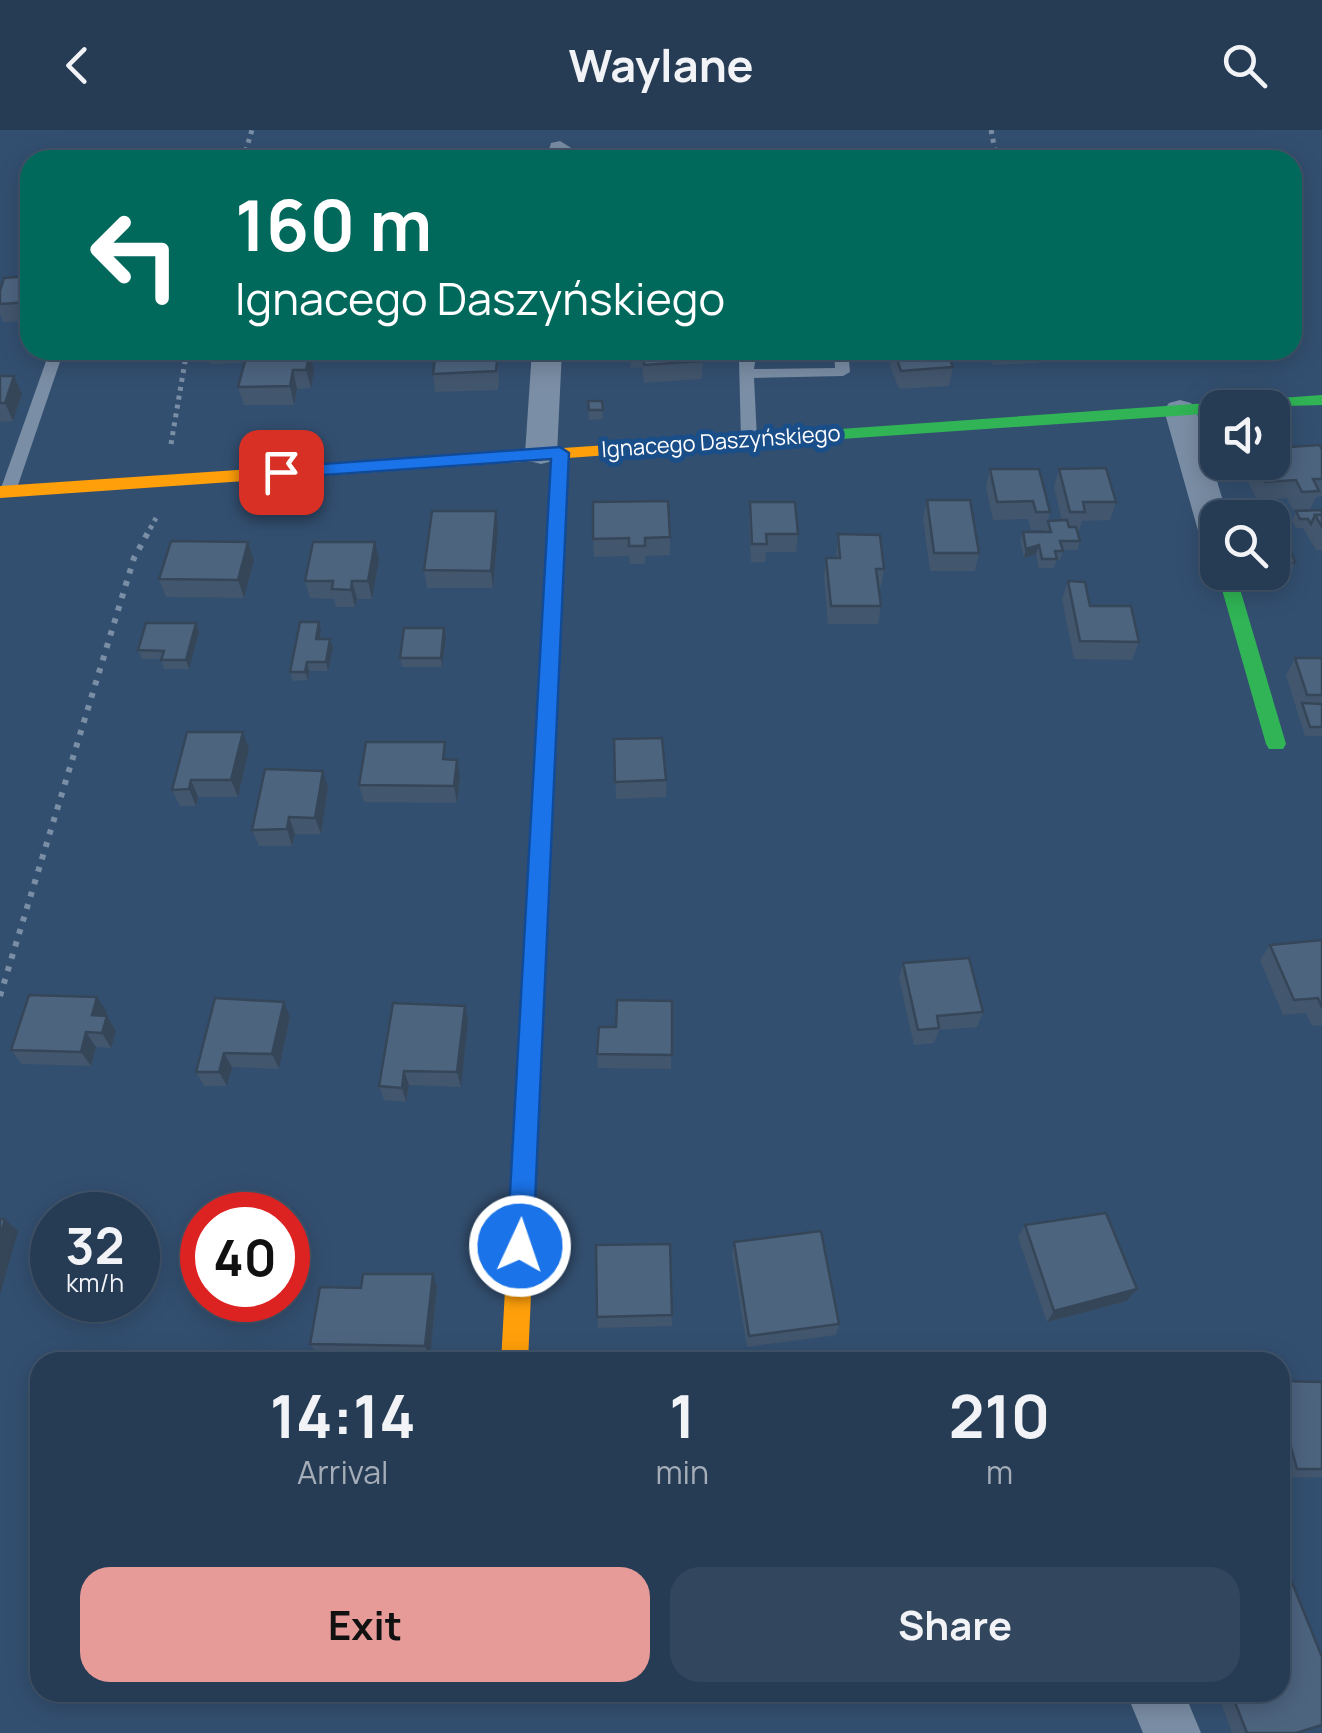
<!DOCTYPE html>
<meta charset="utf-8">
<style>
:root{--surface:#263b54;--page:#32465e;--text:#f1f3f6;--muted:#a4adb8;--line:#42556b;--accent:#e69b98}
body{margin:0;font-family:Manrope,sans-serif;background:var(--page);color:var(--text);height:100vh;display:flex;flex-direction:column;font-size:38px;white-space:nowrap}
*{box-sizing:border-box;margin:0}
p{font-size:32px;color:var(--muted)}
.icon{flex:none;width:55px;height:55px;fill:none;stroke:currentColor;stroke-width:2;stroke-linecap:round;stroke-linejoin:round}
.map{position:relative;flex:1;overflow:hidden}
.sheet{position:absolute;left:30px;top:1222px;width:1260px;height:350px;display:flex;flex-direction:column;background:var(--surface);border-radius:30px;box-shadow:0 5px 25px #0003,0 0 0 2px var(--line)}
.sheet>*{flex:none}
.top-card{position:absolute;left:20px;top:20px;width:1282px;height:210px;border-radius:30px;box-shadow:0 5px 25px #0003,0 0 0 2px var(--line);background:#00695c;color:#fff;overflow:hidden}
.fabs{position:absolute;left:1200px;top:260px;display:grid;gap:20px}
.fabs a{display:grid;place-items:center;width:90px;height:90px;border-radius:20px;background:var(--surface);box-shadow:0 5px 25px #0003,0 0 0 2px var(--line);font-size:50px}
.speed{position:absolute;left:30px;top:1062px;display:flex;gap:20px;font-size:50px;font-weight:700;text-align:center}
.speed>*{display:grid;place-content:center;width:130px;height:130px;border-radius:50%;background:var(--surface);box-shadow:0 5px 25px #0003,0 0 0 2px var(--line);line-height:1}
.speed small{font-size:25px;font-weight:400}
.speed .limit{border:15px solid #d22;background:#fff;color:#111}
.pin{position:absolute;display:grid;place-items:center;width:85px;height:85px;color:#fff;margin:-42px;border-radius:20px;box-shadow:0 5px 15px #0006}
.me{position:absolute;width:110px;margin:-55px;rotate:3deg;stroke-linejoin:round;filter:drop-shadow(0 0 8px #0008)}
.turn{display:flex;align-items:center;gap:35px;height:210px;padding:0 50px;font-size:45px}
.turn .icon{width:130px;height:130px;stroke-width:2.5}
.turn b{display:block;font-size:70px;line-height:85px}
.eta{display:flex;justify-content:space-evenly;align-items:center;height:170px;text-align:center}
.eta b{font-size:60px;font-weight:700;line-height:70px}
.action{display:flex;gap:20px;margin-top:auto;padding:20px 50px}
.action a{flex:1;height:115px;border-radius:30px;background:var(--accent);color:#111;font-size:40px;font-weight:700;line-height:115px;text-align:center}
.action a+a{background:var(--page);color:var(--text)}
header{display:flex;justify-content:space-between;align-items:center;height:130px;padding:0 50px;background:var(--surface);font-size:45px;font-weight:700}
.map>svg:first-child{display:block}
</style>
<header><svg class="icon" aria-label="back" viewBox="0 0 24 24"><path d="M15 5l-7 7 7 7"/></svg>Waylane<svg class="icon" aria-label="search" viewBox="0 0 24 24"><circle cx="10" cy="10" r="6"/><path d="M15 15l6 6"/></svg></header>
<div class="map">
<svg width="1322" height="1603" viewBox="0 0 1322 1603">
<rect width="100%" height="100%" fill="#334f70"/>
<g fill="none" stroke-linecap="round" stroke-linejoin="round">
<g stroke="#7a8ea5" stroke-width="5" stroke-dasharray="4 5" stroke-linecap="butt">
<polyline points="991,0 997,30"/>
<polyline points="243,30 252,0"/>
<polyline points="171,314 187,220"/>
<polyline points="150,399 156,388"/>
</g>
<polyline stroke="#7a8ea5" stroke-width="6" stroke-dasharray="5 8" stroke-linecap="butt" points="0,866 134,428 151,397"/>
<g fill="#7a8ea5" fill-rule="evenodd">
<polygon points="50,220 64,220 16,361 8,366 2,365 0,361"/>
<polygon points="743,220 757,220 754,239 835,238 834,220 848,220 850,242 843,246 754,248 757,309 749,314 741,309 739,231"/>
</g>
<g fill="#7a8ea5" fill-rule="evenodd">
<polygon points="560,11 573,19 572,30 546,30 551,13"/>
<polygon points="532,220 562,220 557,324 553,331 541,334 529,331 525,324"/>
<polygon points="1180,270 1191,273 1196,280 1228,388 1218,388 1218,422 1206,419 1201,411 1164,280 1169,273"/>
<polygon points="1126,1562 1184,1562 1201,1603 1143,1603"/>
</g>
<g fill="#30b455" fill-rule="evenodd">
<polygon points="1322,265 1322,275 1218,278 1218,283 725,317 716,312 725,307"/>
<polygon points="1217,442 1235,442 1286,614 1283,619 1269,619 1266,614"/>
</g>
<polygon fill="#ff9f0a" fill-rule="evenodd" points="725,307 734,312 731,316 568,328 528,1232 501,1232 551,330 0,368 0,356"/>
</g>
<g fill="#42566d">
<polygon points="30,146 30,191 3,192 0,184 0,161"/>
<polygon points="1292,174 1302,196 1295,214 1292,214"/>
<polygon points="208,220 248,220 244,233 210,234 207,224"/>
<polygon points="436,220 487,220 488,230 497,230 499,249 498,260 435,262 433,244"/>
<polygon points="629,220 701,220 703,231 702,249 644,253 642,237 631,238"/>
<polygon points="893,220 950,220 949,228 953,237 949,256 899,259 890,236"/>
<polygon points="986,220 1058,220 1042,221 1038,233 992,235"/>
<polygon points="310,223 314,241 311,258 297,259 294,275 244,275 238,257"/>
<polygon points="0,246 22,264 13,291 0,292"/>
<polygon points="588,271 602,271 603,289 589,290"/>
<polygon points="1322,320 1322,366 1316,367 1310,379 1293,380 1287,368 1257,370 1241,338 1243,332 1255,332"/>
<polygon points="990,339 1050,382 1048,391 1062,391 1054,357 1059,339 1116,372 1110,390 1082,391 1079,400 1077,400 1080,411 1077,420 1063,420 1060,430 1057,430 1054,438 1039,438 1036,424 1024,428 1020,411 1023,402 1045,402 1045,400 1031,400 1028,389 993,390 986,357"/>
<polygon points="927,370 979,423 975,441 930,441 923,388"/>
<polygon points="750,372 798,404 796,422 766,422 765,432 751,432 749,391"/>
<polygon points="1322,380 1322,420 1316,420 1303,398 1296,398 1292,391 1296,381"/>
<polygon points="498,399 493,458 427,458 424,440"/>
<polygon points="838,404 884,439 881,457 879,457 881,476 878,494 828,494 824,446 826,428 836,428"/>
<polygon points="670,407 670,425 645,426 645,434 630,434 629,426 594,427 593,409"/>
<polygon points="1272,411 1295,433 1291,443 1272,442"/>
<polygon points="254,430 244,468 166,467 159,449"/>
<polygon points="379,430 372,469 357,469 355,477 336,477 334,469 310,468 305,451"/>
<polygon points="1068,451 1090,476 1139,512 1132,530 1074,529 1062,469"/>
<polygon points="196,493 199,502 189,539 164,539 161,529 142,529 138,520"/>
<polygon points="321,501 320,509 333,518 328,541 309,541 308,550 293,551 290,542"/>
<polygon points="446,507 442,537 402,537 400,528"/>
<polygon points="1295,528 1322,528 1322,606 1305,606 1286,545"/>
<polygon points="614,609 666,650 666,667 616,669"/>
<polygon points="249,619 238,667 198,667 196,676 180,676 172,660"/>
<polygon points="449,630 460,647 457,673 364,672 359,655"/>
<polygon points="328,658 321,704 295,704 292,716 259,716 252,700"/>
<polygon points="1322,810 1322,895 1312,896 1306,883 1283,885 1260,830 1270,815"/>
<polygon points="903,833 983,882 977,897 939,900 934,913 914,915 899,848"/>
<polygon points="215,868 290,887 279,939 232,937 227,956 204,956 196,942"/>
<polygon points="672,871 671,939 598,938 597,924 616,897"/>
<polygon points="107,882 106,886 116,901 111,918 96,917 91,936 22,934 11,920"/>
<polygon points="468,891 461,957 409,955 406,972 384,970 379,956"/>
<polygon points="1025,1095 1127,1171 1047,1192 1018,1107"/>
<polygon points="734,1112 839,1194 836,1205 747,1217 732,1124"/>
<polygon points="670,1114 672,1196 598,1198 597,1187"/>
<polygon points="437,1156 430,1226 317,1224 310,1214 361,1158"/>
<polygon points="1280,1251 1322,1252 1322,1347 1283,1348 1280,1334"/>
<polygon points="1217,1562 1280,1562 1296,1603 1232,1603"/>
</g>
<g fill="#364659">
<polygon points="243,220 248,220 244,233 242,224"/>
<polygon points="310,223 314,241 311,258 306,240"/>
<polygon points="293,240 297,259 294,275 290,256"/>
<polygon points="14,246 22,264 13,291 5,273"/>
<polygon points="496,381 498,399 493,458 491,441"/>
<polygon points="248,412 254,430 244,468 238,450"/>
<polygon points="375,412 379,430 372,469 368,451"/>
<polygon points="1039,415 1036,424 1024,428 1026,419"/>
<polygon points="352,451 357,469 355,477 351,460"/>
<polygon points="319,492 321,501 318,518 316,509"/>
<polygon points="196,493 199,502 189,539 186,530"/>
<polygon points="444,498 446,507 442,537 441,528"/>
<polygon points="330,509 333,518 328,541 326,532"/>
<polygon points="307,532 309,541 308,550 305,542"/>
<polygon points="243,602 249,619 238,667 231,650"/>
<polygon points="457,630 460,647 457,673 454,656"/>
<polygon points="323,641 328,658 321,704 315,688"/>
<polygon points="191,650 198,667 196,676 189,659"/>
<polygon points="289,687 295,704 292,716 287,699"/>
<polygon points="97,867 107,882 101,900 92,885"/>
<polygon points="284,872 290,887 279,939 272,924"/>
<polygon points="465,876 468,891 461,957 457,942"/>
<polygon points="107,886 116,901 111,918 102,903"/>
<polygon points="86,902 96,917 91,936 81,922"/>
<polygon points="224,923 232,937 227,956 219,942"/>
<polygon points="404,941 409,955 406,972 402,958"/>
<polygon points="5,1089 18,1101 0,1165 0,1108"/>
<polygon points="433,1144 437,1156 430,1226 425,1216"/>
<polygon points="1137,1159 1127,1171 1047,1192 1054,1181"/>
</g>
<g fill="#4d647f" stroke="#364659" stroke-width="2.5">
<polygon points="30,146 30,172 0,174 0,161 4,148"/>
<polygon points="1292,174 1302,196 1292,196"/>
<polygon points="208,220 243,220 242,224 207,224"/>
<polygon points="436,220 486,220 485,230 497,230 496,241 433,244"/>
<polygon points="642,220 701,220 703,231 644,235"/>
<polygon points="894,220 946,220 953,237 901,241"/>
<polygon points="310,223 306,240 293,240 290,256 238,257 247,224"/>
<polygon points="0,246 14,246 5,273 0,273"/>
<polygon points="588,271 602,271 603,280 589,280"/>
<polygon points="1320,315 1322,320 1322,349 1313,349 1319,361 1302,362 1296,350 1265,352 1255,332 1272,332 1272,318"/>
<polygon points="1106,338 1116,372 1083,372 1085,382 1070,382 1059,339"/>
<polygon points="990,339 1039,339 1050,382 1036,382 1033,371 997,372"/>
<polygon points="927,370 970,370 979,423 934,423"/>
<polygon points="668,371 670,407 645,408 645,416 629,416 629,408 593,409 593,372"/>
<polygon points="750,372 795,372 798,404 766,404 767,414 752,414"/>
<polygon points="1322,380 1322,385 1315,385 1311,394 1308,389 1300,389 1296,381"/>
<polygon points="432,381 496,381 491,441 424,440"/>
<polygon points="1315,385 1322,385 1322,397"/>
<polygon points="1067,390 1069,397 1076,397 1080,411 1060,411 1063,421 1055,421 1057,429 1042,429 1039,415 1026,419 1023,402 1051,402 1048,391"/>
<polygon points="838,404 880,405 884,439 876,439 881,476 831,476 826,428 840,428"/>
<polygon points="171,411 248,412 238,450 159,449"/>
<polygon points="1272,411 1288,411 1295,433 1272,433"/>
<polygon points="313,412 375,412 368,451 352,451 351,460 332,459 333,451 305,451"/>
<polygon points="1068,451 1085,452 1090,476 1131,476 1139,512 1080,511"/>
<polygon points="300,492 319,492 316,509 330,509 326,532 307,532 305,542 290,542"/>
<polygon points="146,493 196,493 186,530 161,530 164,521 138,520"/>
<polygon points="404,498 444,498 441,528 400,528"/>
<polygon points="1295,528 1322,528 1322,565 1307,565"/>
<polygon points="1302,573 1322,574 1322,597 1310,597"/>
<polygon points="187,602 243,602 231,650 191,650 189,659 172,660"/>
<polygon points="662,608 666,650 615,652 614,609"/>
<polygon points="366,612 445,612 443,629 457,630 454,656 359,655"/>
<polygon points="265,639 323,641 315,688 289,687 287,699 252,700"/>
<polygon points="1322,810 1322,878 1318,868 1294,870 1270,815"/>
<polygon points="969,828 983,882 937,886 939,898 918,900 903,833"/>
<polygon points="29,865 97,867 92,885 107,886 102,903 86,902 81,922 11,920"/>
<polygon points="215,868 284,872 272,924 224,923 219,942 196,942"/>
<polygon points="617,870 672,871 672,925 597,924 599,897 616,897"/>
<polygon points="393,873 465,876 457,942 404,941 402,958 379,956"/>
<polygon points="1106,1083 1137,1159 1054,1181 1025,1095"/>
<polygon points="0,1089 5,1089 0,1108"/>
<polygon points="821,1101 839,1194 749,1206 734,1112"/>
<polygon points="670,1114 672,1185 597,1187 596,1115"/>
<polygon points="363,1144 433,1144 425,1216 310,1214 320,1157 361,1158"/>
<polygon points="1280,1251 1322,1252 1322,1339 1297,1339 1280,1276"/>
<polygon points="1285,1435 1322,1527 1322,1595 1296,1603 1247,1603 1231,1562 1280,1562 1280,1436"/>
</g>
<polygon fill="#1a73e8" stroke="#114b97" stroke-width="2.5" points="560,317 569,323 533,1116 530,1125 520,1129 511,1125 507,1116 551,329 281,348 272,342 281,337"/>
<g text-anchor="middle" stroke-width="10" stroke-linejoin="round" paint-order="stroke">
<g font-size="22" fill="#fff" stroke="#1a4e89">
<text transform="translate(721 311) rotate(-4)" y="8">Ignacego Daszyńskiego</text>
</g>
</g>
</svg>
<div class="fabs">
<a><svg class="icon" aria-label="sound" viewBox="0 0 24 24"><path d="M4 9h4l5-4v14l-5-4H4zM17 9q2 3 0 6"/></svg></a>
<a><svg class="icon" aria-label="search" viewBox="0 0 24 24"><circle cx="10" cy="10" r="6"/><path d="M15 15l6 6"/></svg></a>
</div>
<div class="speed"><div>32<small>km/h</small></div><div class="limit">40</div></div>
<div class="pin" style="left:281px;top:342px;background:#d93025"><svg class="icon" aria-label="arrive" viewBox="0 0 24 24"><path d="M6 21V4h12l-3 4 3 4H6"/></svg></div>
<svg class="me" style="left:520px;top:1116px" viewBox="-20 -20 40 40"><circle r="17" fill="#1a73e8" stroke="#fff" stroke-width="3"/><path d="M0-11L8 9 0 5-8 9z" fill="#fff"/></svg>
<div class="top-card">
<div class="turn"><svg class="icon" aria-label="left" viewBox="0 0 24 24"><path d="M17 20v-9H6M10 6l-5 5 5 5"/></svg><div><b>160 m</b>Ignacego Daszyńskiego</div></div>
</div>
<section class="sheet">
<div class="eta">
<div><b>14:14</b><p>Arrival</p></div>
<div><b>1</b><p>min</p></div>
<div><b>210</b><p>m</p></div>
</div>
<div class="action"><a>Exit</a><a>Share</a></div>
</section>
</div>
